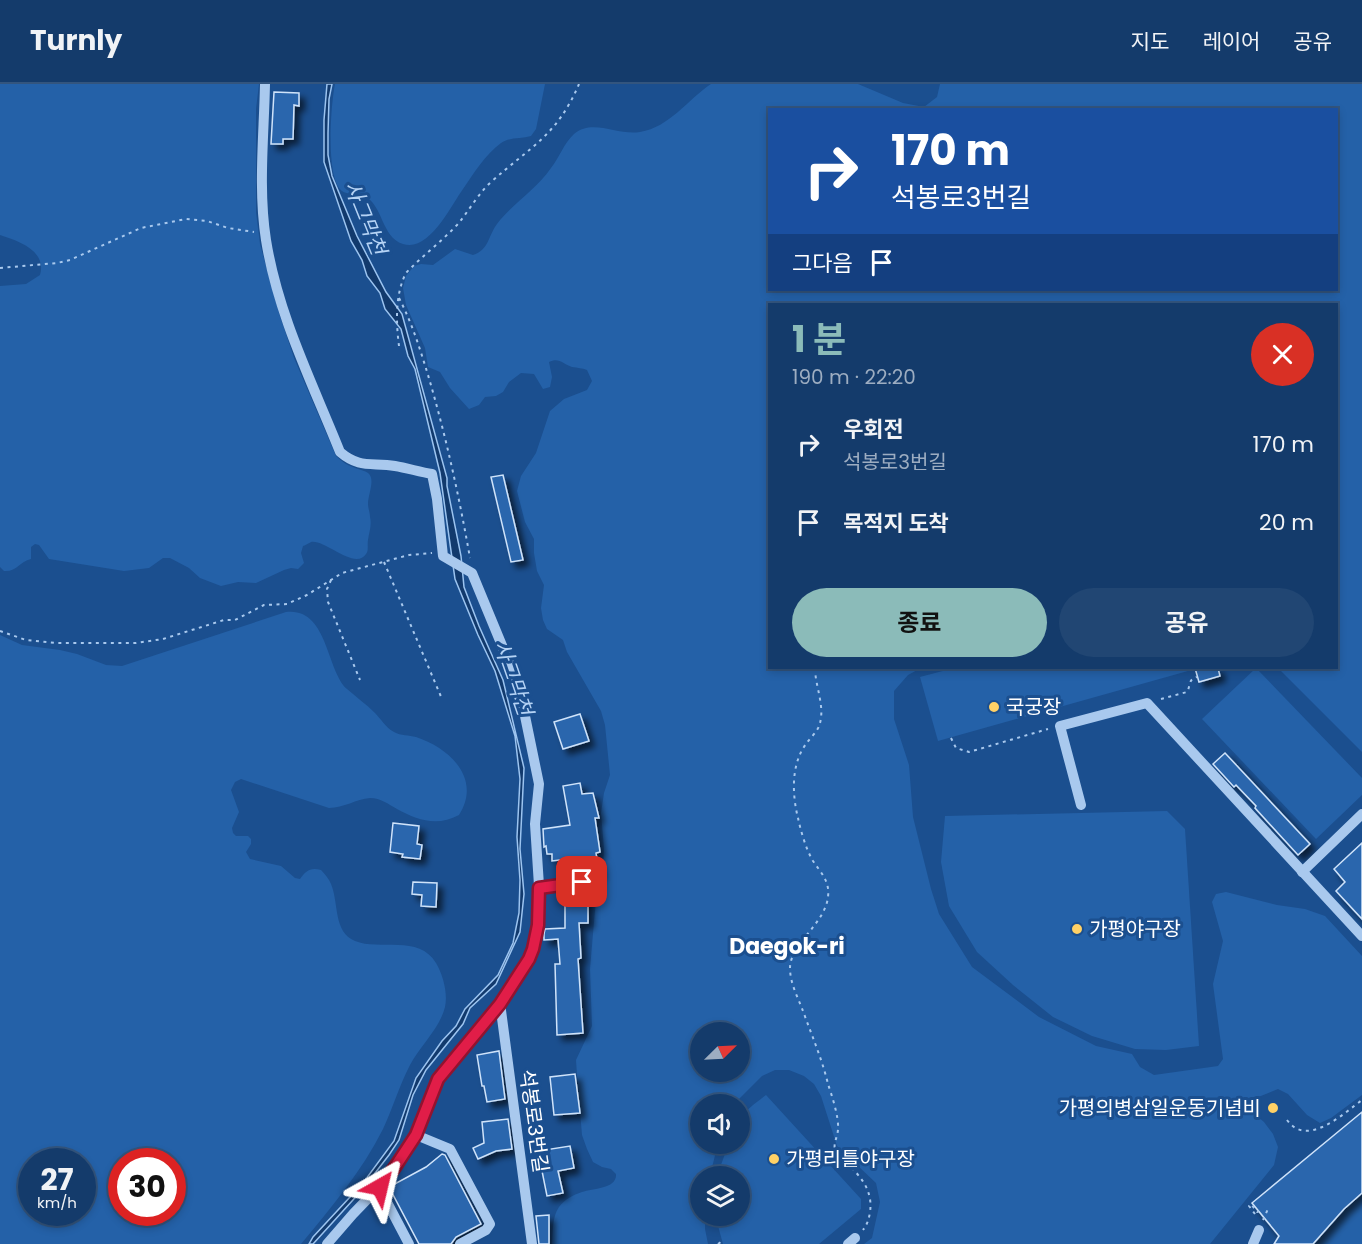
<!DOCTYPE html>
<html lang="ko">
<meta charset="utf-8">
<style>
:root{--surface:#143b6b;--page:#214673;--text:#f1f3f6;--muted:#9dadc1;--line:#33557e;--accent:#8bbbb9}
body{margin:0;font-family:Poppins,"Noto Sans KR",sans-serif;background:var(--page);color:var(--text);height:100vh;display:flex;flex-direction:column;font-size:22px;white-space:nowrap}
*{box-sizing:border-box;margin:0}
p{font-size:20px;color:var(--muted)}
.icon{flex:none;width:33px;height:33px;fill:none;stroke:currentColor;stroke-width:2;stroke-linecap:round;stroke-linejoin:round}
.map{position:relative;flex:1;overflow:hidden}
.side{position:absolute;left:768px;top:219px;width:570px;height:366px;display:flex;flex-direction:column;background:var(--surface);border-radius:0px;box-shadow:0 3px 9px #0003,0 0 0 2px var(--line)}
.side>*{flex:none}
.top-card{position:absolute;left:768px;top:24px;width:570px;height:183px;border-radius:0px;box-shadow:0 3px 9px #0003,0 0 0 2px var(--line);background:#1a4fa0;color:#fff;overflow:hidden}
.needle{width:39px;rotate:66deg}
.tools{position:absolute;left:690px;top:938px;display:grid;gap:12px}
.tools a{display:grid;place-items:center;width:60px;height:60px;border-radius:50%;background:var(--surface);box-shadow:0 3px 9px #0003,0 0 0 2px var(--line);font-size:30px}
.speed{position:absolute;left:18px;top:1064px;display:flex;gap:12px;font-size:30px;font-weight:700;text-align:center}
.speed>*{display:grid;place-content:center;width:78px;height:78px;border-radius:50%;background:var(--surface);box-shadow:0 3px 9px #0003,0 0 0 2px var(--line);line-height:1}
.speed small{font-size:15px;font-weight:400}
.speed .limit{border:9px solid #d22;background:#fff;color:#111}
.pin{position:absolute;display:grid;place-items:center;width:51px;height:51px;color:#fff;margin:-26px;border-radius:12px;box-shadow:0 3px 9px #0006}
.me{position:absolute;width:66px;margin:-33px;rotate:37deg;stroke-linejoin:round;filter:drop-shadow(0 0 4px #0008)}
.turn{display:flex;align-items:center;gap:21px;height:126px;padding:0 24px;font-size:27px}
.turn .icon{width:78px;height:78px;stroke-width:2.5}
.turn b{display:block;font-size:42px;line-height:51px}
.then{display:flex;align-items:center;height:57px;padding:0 24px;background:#0003;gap:12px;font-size:22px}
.round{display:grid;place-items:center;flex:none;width:63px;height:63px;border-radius:32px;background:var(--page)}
.head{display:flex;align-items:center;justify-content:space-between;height:102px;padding:0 24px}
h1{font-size:36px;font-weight:700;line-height:45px;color:var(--accent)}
.button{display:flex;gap:12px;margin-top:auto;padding:12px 24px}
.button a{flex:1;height:69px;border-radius:36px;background:var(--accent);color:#111;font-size:24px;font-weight:700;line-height:69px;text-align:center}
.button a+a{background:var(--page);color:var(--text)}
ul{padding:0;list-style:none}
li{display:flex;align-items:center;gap:18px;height:78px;padding:0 24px}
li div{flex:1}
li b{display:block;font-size:22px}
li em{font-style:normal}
header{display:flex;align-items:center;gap:36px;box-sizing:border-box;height:84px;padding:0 30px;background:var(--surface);border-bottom:2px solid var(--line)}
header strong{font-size:28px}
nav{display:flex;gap:33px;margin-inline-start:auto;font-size:21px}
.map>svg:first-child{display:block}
</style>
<header>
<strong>Turnly</strong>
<nav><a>지도</a><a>레이어</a><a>공유</a></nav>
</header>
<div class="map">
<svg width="1362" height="1160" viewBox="0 0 1362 1160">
<defs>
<filter id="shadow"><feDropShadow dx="5.5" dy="5.5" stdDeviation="3" flood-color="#0009"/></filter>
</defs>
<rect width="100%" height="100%" fill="#1b4f8f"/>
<g fill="#2461a8" fill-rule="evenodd">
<path d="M 0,0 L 259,0 L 256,25 L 256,128 L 260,160 L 279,229 L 294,274 L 336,372 C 345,381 352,383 364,387 C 378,391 368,409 368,420 C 368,424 370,429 370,433 C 372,442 369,448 368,456 C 367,461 369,466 366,470 C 355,487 325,455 311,458 C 311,458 304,462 303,462 L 301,469 L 304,479 L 298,485 L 291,484 L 284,486 L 256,499 L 238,498 L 221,502 L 200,494 L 189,484 L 170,474 L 163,474 L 149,484 L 124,487 L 49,475 L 39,461 L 35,460 L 31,463 L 31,475 C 19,478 17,488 4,487 L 0,483 L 0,202 L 26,200 L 40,191 C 47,167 19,157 0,151 Z"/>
<path d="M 335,0 L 545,0 L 536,45 L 531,52 C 521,55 509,53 501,59 C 485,71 474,89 463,105 C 452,120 429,169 403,160 C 381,153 383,120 364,112 C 357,109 347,111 342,107 C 325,94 331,20 335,0 Z"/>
<path d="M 711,0 L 858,0 L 903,19 L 924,23 L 937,13 L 940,0 L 1362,0 L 1362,668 L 1278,584 L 1336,584 L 1336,220 L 770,220 L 770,584 L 921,584 L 908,591 L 894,607 L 894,635 L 909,681 L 913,733 L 931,805 L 939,830 L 972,883 L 1039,933 L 1096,962 L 1132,970 L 1140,983 L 1154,991 L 1218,982 L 1223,975 L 1213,900 L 1223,857 L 1212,818 L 1216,810 L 1226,808 L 1277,821 L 1305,825 L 1325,832 L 1362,872 L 1362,1011 L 1331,1034 L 1320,1039 L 1307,1031 L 1288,1010 L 1278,1005 L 1246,1018 L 1247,1024 L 1264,1038 L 1273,1050 L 1278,1063 L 1274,1081 L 1210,1160 L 864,1160 L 872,1154 L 880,1118 L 876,1099 L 837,1062 L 821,1012 L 814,1000 L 804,992 L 789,986 L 775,986 L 762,992 L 734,1020 L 700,1020 L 700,1059 L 718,1059 L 710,1092 L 700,1092 L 700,1131 L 705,1131 L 705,1145 L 708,1160 L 552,1160 C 553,1148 552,1133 559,1123 C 565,1115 573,1111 582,1108 C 593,1104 617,1105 616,1090 L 611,1085 L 602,1083 L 593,1078 L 587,1065 L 582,1051 L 577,991 L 576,976 L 592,942 L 590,885 L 597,803 L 603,781 L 604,765 L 601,729 L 604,709 L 610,691 L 605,641 L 601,627 L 567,568 L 563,556 L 547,545 L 543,536 L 541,524 L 544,501 L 537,487 L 534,469 L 534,455 L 525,438 L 517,407 L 521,392 L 536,369 L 550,327 L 564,315 L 587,306 L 592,297 L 587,286 C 582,284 578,284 572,283 C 563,280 559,273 549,278 L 552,293 L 550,303 L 543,305 L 534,290 L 521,289 L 509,298 L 503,308 L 496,312 L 485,313 L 479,321 L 469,325 L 450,304 L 440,288 L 428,283 L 425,264 L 406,221 L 403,204 L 406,192 L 414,182 L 421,180 L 433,181 L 455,165 L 473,171 C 489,166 488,152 497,140 C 513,119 536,106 551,84 C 559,74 564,59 574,50 C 593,34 618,52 640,48 C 670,43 687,16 711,0 ZM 770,26 L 1336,26 L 1336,206 L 770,206 ZM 700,948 L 740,948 L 740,987 L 700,987 Z"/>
<path d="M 286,528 C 328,523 326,586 347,605 C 356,613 366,620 375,629 C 381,635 386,644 394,648 C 401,652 409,651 416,653 C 450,664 482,695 459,731 C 437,743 417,736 397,725 C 388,720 381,714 370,714 C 356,715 344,724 329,724 L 241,695 L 235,698 L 231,706 L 239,728 L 232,744 L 233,749 L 236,752 L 248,752 L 251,755 L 251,760 L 246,768 L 250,775 L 281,782 L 295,794 L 300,795 C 306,787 310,783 321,786 C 325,790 329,795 331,800 C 339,819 333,848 355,857 C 379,867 419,850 436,879 C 443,891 448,909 445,923 C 440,944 420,962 410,981 C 399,1002 393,1024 383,1045 C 362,1087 331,1124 301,1160 L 0,1160 L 0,551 L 22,561 L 60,566 L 77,570 L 106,581 L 122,582 ZM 32,1077 L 82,1077 L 82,1128 L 32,1128 ZM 122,1077 L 172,1077 L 172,1128 L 122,1128 Z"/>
<polygon points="954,584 1195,584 1195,585 938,657 920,593"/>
<polygon points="1256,584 1362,694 1362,711 1316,755 1202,635"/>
<polygon points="1167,727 1185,745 1199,962 1166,966 1135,965 1092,952 1053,933 1013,901 977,868 949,822 941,778 945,732"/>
<path d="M 766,1011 L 861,1115 L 861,1125 L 819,1160 L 723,1160 L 715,1131 L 740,1131 L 740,1092 L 718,1092 L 718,1089 L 729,1059 L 740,1059 C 740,1028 743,1029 766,1011 Z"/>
<polygon points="1362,1071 1362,1160 1274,1160 1282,1146"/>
</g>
<polygon fill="#123a6d" stroke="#9cc4f0" stroke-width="1.5" points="327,0 332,0 329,15 328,49 328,71 332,92 357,152 386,208 402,230 447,394 447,402 461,472 464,503 479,542 503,596 524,684 520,765 524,810 520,848 496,900 470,924 463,940 426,986 413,1011 399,1056 389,1071 362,1106 313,1160 309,1160 313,1153 363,1099 394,1057 416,994 442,957 456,942 465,925 498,891 513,859 519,829 520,796 517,753 520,695 515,652 495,587 478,551 455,495 440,389 415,285 408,272 401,245 385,225 380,209 367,192 362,176 351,157 324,78 324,36"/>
<g fill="#2a66ad" stroke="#cfe3fa" stroke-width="1.5" filter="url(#shadow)">
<polygon points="274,8 299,9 299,22 294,21 293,55 283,55 283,60 271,60"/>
<polygon points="503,391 523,476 511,478 491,393"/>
<polygon points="1195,584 1218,584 1220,592 1199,598"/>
<polygon points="580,630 589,657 563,665 554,638"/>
<polygon points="1225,669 1310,760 1298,771 1255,724 1256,722 1236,701 1234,703 1213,680"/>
<polygon points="580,699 582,710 593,709 599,734 595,734 600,768 596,769 599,790 586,792 582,773 552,777 552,770 547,770 546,762 544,763 543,745 570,741 563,702"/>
<polygon points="393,739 419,742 417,760 422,761 420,775 402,773 403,770 390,768"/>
<polygon points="1362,759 1362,835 1336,807 1345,798 1334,785"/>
<polygon points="413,798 437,799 436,823 421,822 422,811 412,810"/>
<polygon points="565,809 588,809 588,839 579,839 581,874 578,875 583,949 557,951 555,880 560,880 558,855 544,856 544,850 545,845 565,844"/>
<polygon points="499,967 505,1015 487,1018 484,1002 482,1002 477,971"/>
<polygon points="575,990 580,1029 554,1031 550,993"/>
<polygon points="1362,1028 1362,1109 1344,1125 1313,1160 1274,1160 1279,1152 1252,1119"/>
<polygon points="508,1035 512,1065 496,1067 478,1075 473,1064 484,1059 482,1038"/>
<polygon points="570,1062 574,1084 558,1087 563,1109 547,1112 538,1067"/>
<polygon points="442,1070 445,1071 481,1140 456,1153 451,1160 419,1160 389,1103 426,1083"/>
<polygon points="549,1131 549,1160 539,1160 536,1132"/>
</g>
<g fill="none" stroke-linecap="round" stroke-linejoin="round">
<g stroke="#a9c9ee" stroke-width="2" stroke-dasharray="3 4.5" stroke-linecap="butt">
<polyline points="0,184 57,179 70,176 141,144 186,135 207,137 228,144 254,148"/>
<path d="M 399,214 C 412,239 420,265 428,291 C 446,352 459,412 470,474"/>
<polyline points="1114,220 1114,216"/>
<path d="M 399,262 C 396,239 395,210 406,189 C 422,172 441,158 457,141 C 469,127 477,111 491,98 C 530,63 557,52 579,0"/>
<polyline points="384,478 442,615"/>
<polyline points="331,496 327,505 328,518 360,596"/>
<polyline points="0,547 26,556 57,559 136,559 163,555 224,536 235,536 264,521 287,520 307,511 342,489 409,471 432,469"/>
<path d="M 815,584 C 815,602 826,624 819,642 C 817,648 810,654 806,660 C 791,680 792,710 798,734 C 801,748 806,765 813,777 C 821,789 830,797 828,813 C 825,840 790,860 790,884 C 790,899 798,914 803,927 C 812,952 822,975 828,1000 C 832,1012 839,1033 838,1045 C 838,1052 833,1059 835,1067 C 852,1085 874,1100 870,1128 C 869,1135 867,1141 863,1146"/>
<path d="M 1161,615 L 1187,608 C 1191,601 1188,595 1197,593"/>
<polyline points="951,654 956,664 969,668 1048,645"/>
<path d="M 1287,1036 C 1307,1064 1343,1030 1362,1016"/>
<polyline points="1255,1130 1249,1122 1251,1120 1257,1128 1259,1127"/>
<polyline points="1263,1136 1268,1125"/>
<polyline points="718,1160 722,1157"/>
</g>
<g stroke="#a9c9ee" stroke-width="10">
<path d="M 265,0 C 264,51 258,105 266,156 C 278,231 312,298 340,368 C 360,385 372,378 395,382 C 407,384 420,388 432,390 L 437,415 L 443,472 L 472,489 L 508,576 L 525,632 L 539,700 L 535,740 L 540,817 L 538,841 L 533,865 L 524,884 L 500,919 L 438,995 L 416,1051 L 395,1083 L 379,1103 L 353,1130 L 327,1160"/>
<polyline points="1081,721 1060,642 1147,619 1362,852"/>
<polyline points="1302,788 1362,730"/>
<polyline points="539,804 582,798"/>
<polyline points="500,919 532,1160"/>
<polyline points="416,1051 450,1065 490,1140 486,1146 460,1160"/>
<polyline points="379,1103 409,1160"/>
<polyline points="848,1160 855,1154"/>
<polyline points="1253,1160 1259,1146"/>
</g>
</g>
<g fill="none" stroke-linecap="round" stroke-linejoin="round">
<g stroke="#92132f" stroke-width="15">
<polyline id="route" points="380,1103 395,1083 416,1051 438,995 500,920 529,875 533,865 538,841 539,804 582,798"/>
</g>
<use href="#route" stroke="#e11d48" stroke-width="10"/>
</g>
<g fill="#ffd166" stroke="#1b4f8f" stroke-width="2">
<circle cx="994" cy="623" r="6"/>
<circle cx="1077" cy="845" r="6"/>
<circle cx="1273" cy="1024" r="6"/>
<circle cx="774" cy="1075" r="6"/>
</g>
<g text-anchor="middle" stroke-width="6" stroke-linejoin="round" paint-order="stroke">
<g font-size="20" fill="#fff" stroke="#1b4f8f" text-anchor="start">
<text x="1006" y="630">국궁장</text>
<text x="1089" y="852">가평야구장</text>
<text x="1261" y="1031" text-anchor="end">가평의병삼일운동기념비</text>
<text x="786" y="1082">가평리틀야구장</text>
</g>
<g font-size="20" fill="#fff" stroke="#1b4f8f">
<text transform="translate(534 1037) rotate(82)" y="7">석봉로3번길</text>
</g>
<g font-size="21" font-style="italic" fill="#b5d3f5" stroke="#1b4f8f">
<text transform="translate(365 134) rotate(68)" y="7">사그막천</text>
<text transform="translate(513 594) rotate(71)" y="7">사그막천</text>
</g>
<g font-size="22" font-weight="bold" fill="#fff" stroke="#1b4f8f">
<text x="787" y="870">Daegok-ri</text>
</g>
</g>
</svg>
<div class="tools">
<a><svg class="needle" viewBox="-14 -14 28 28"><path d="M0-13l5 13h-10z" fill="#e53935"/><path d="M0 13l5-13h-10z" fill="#9dadc1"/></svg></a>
<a><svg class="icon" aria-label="sound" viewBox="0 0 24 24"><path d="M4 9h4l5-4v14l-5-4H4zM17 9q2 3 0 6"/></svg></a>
<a><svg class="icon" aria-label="layers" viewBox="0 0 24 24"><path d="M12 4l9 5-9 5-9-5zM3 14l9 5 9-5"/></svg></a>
</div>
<div class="speed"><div>27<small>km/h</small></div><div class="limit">30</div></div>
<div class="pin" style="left:582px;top:798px;background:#d93025"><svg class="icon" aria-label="arrive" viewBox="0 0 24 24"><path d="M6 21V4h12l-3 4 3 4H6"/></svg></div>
<svg class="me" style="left:380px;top:1103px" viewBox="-20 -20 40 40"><path d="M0-17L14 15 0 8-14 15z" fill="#e11d48" stroke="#fff" stroke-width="4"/></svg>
<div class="top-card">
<div class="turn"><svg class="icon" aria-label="right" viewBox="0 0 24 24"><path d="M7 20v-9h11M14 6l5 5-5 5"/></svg><div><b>170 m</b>석봉로3번길</div></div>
<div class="then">그다음<svg class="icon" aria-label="arrive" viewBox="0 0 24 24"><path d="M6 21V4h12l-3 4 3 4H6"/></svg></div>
</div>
<section class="side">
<div class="head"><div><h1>1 분</h1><p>190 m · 22:20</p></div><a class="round" style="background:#d93025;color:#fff"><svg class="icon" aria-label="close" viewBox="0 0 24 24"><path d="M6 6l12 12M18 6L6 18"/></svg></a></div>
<ul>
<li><svg class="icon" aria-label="right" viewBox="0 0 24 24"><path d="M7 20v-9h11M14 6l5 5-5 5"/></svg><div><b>우회전</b><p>석봉로3번길</p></div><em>170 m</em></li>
<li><svg class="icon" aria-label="arrive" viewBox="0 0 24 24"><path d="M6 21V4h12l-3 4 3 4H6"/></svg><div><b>목적지 도착</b></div><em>20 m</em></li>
</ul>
<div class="button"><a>종료</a><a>공유</a></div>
</section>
</div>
